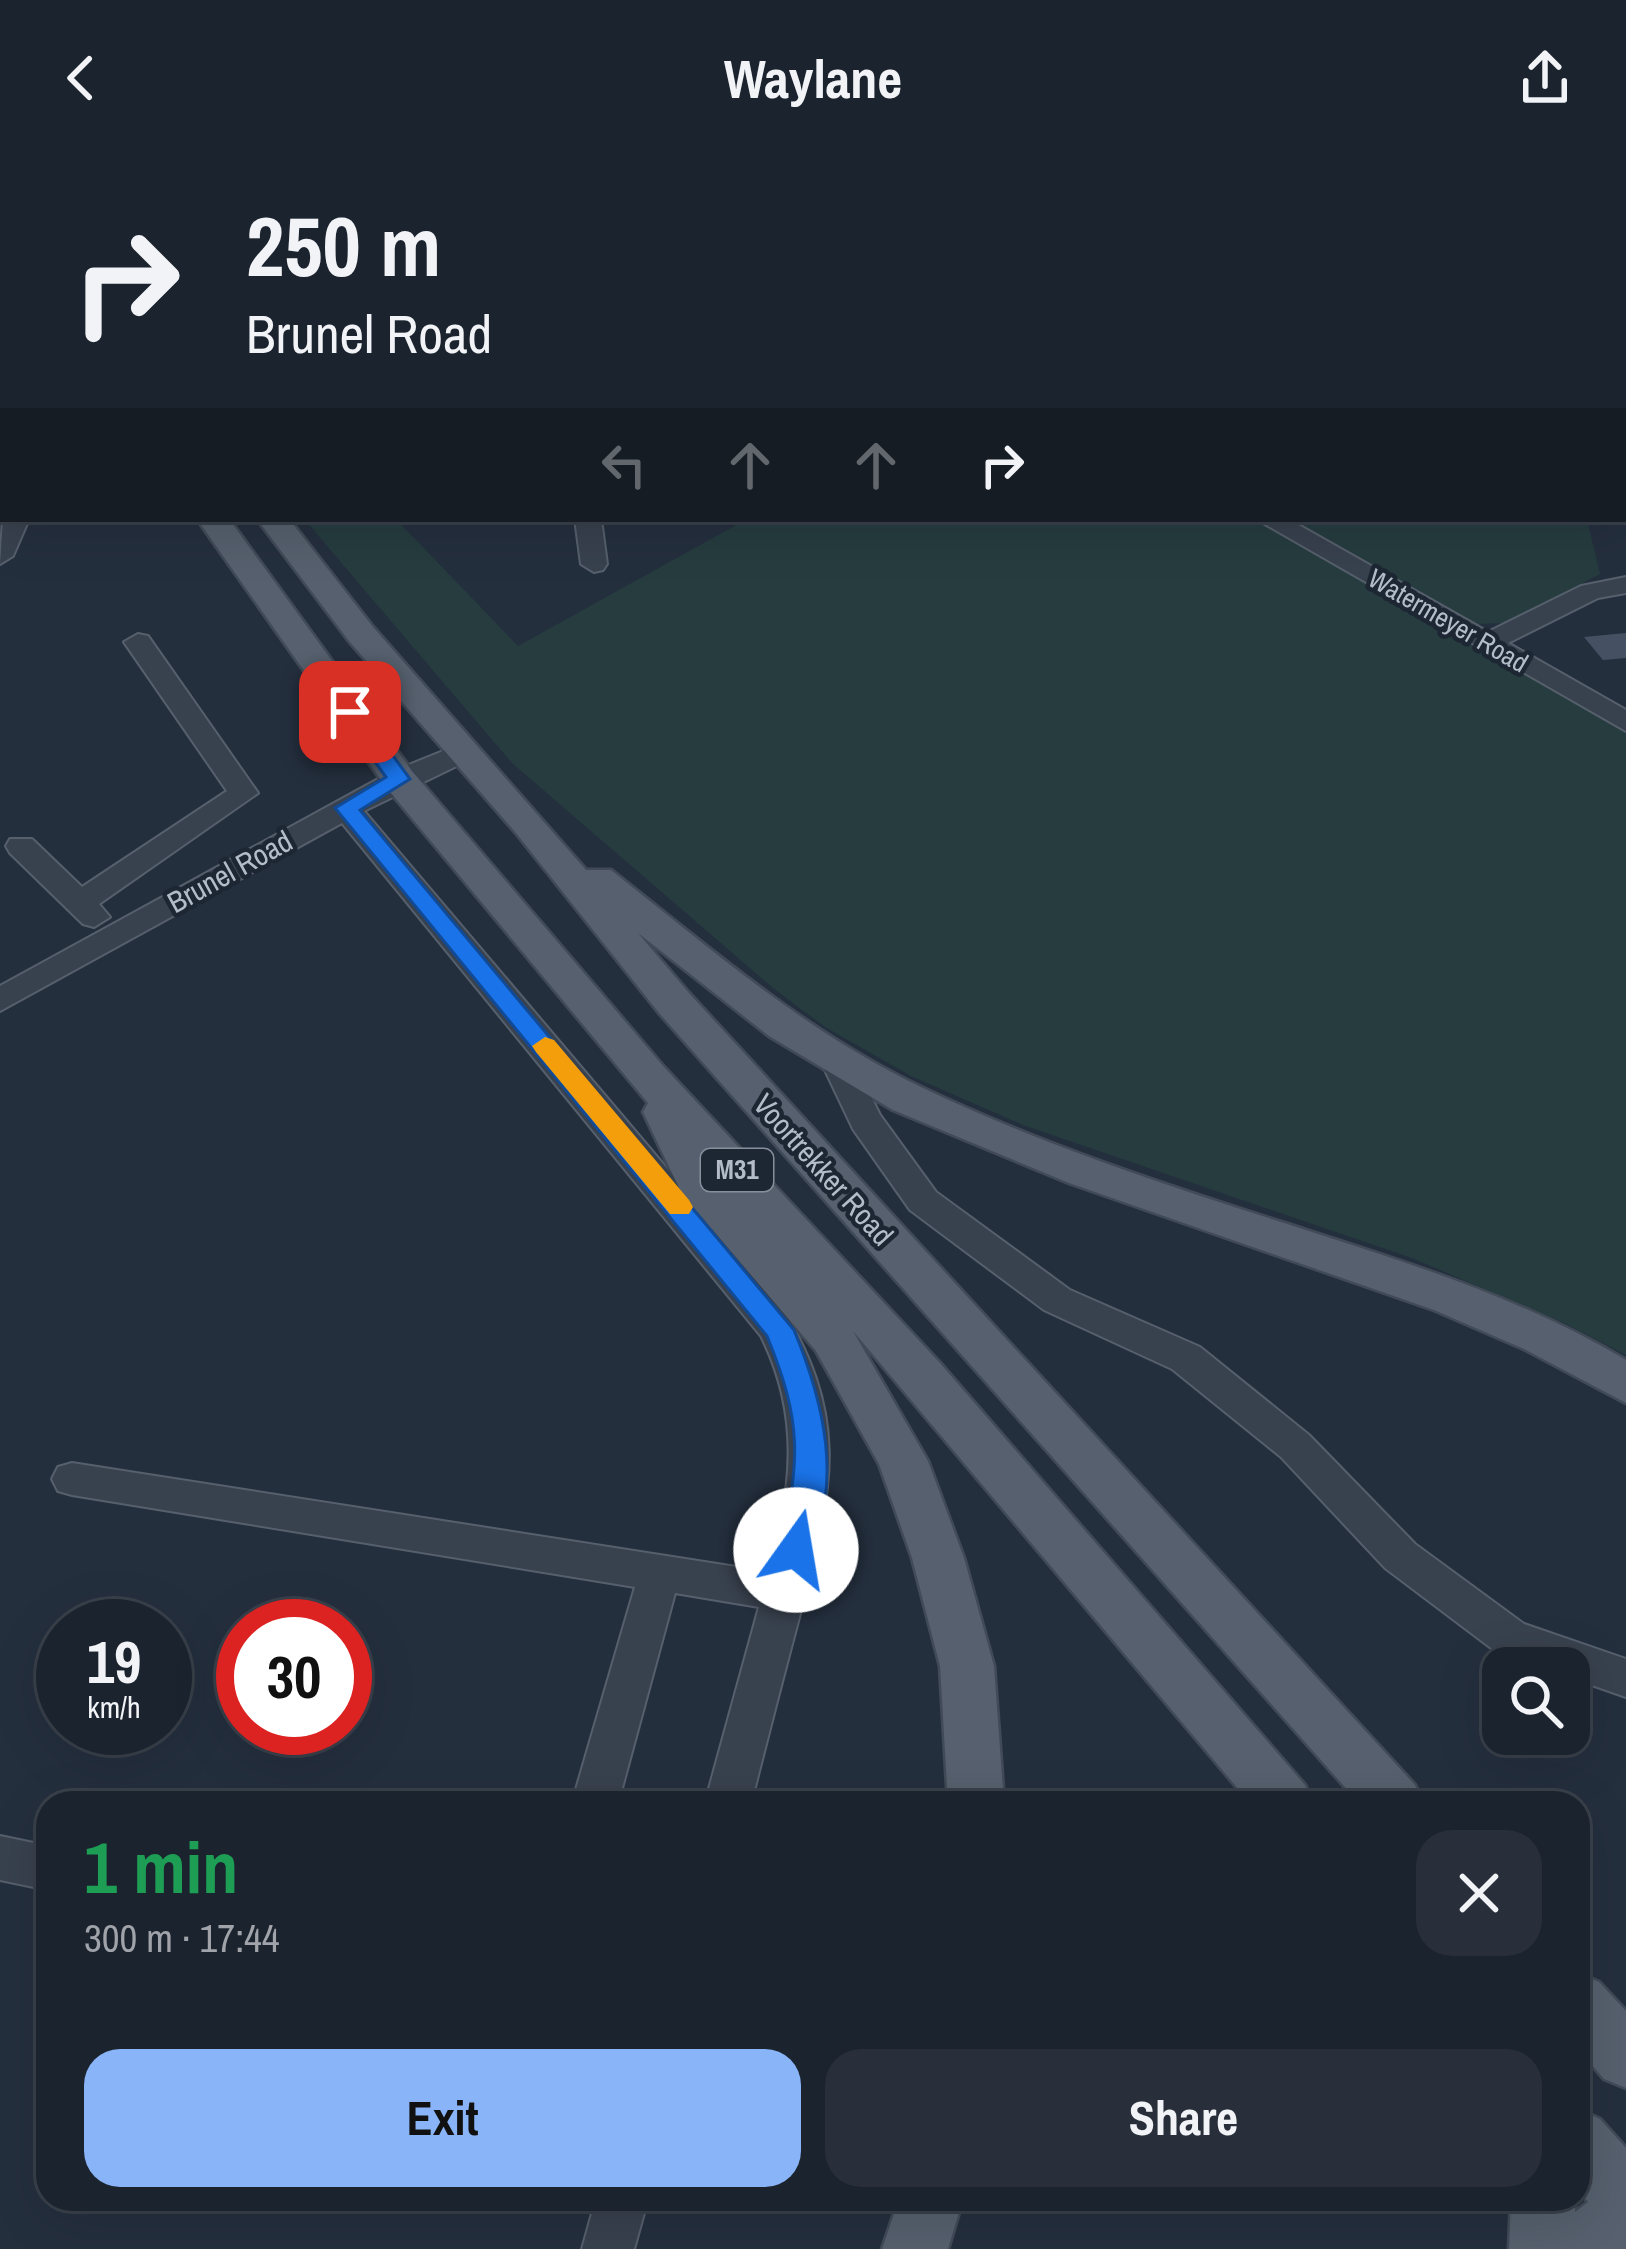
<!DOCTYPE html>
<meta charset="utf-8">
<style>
:root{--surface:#1b232e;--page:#282f3a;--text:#f1f3f6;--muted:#a0a4aa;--line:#39404a;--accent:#8ab4f8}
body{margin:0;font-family:"Archivo Narrow",sans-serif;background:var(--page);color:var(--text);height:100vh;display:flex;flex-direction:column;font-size:45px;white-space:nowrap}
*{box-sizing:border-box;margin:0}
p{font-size:39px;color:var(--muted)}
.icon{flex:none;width:66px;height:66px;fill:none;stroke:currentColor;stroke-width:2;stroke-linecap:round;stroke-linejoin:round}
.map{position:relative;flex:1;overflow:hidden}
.sheet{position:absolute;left:36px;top:1635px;width:1554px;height:420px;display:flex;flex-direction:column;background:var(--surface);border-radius:36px;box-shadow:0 12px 48px #0002,0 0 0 3px var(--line)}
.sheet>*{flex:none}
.top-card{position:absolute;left:0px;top:0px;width:1626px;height:366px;box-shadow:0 12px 48px #0002,0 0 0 3px var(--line);background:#1b232e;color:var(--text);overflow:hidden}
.fabs{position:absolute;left:1482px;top:1491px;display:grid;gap:24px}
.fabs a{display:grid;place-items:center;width:108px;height:108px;border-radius:24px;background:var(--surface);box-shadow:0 12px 48px #0002,0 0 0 3px var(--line);font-size:60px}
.speed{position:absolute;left:36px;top:1443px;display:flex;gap:24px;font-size:60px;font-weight:700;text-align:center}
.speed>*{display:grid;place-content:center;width:156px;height:156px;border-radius:50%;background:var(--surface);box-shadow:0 12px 48px #0002,0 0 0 3px var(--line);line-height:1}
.speed small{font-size:30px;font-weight:400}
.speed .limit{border:18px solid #d22;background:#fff;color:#111}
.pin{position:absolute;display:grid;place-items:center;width:102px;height:102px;color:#fff;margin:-51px;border-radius:24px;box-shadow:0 6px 18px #0006}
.me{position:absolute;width:132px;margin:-66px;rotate:13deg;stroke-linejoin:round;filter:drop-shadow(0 0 9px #0008)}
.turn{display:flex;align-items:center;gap:42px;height:252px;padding:0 48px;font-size:54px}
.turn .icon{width:156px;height:156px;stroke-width:2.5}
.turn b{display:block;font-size:84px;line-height:102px}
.lanes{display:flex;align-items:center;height:114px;padding:0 48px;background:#0003;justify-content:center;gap:60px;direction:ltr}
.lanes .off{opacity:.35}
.round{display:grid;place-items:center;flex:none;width:126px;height:126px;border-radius:36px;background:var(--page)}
.summary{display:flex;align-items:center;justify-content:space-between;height:204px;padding:0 48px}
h1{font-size:72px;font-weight:700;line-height:90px;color:#1e9e55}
.button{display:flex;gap:24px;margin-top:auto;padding:24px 48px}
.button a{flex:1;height:138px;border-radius:36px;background:var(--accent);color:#111;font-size:48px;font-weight:700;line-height:138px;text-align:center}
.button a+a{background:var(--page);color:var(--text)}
header{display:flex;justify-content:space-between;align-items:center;height:156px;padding:0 48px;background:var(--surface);font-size:54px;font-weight:700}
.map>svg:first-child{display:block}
</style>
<header><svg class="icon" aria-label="back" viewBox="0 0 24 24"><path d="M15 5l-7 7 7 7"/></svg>Waylane<svg class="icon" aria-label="share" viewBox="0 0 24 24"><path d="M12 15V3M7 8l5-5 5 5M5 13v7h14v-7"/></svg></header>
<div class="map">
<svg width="1626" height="2093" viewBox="0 0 1626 2093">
<rect width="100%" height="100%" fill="#242f3e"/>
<g fill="#263c3f">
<polygon points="304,363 396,363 518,490 747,363 1260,363 1626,577 1626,1199 1564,1167 1412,1102 1023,969 911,920 825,871 773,832 512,607"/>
<polygon points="1286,363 1587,363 1600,418 1505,467 1475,468"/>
</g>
<polygon fill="#455162" points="1626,477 1626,502 1603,504 1584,481"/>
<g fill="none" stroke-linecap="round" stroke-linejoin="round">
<g stroke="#565f6c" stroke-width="4">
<g id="minor">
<polygon points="290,0 310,0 312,3 292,3"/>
<polygon points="404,0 439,0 402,3"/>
<polygon points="811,0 837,0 839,3 813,3"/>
<polygon points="1147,0 1167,0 1146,3"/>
<polygon points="1575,0 1598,0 1573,3"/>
<polygon points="1623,40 1626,41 1626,53 1623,52"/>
<rect x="1623" y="86" width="3" height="13"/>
<polygon points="1626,125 1626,140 1623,141 1623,126"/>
<polygon points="1623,222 1626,223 1626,237 1623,236"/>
<rect x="0" y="240" width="3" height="14"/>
<rect x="1623" y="287" width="3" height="14"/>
<polygon points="3,363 29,363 13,400 0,408"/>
<polygon points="575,363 601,363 607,408 603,414 594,416 581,408"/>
<polygon points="1256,363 1288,363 1488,476 1581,430 1626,421 1626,437 1598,442 1508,487 1626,554 1626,575"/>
<polygon points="138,478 148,480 258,637 99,748 110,761 94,771 83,768 10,697 6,690 10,683 32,683 82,731 227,635 124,486"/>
<path d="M 463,587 L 478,596 L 473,602 L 364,655 L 775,1140 C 852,1261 833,1329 800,1458 C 783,1521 767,1584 751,1647 L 705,1647 L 759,1451 L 675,1437 L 618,1647 L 572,1647 L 635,1431 L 72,1339 L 58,1335 L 52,1323 L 58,1311 L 72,1307 L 769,1416 C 792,1333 801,1260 761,1180 L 342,667 L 0,855 L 0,830 L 389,617 Z"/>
<polygon points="840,898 852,902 880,959 936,1036 1070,1134 1200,1191 1309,1279 1415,1388 1524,1468 1626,1503 1626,1541 1569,1521 1569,1512 1543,1512 1495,1495 1385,1412 1281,1301 1172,1213 1044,1154 910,1054 853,973 823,910 828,902"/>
<polygon points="0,1680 48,1690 48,1734 0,1724"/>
<polygon points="596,2043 648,2043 634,2093 582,2093"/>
</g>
</g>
<g stroke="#414a57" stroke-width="5">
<g id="major">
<polygon points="0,0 17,0 18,3 3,3 3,10"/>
<polygon points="42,0 66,0 67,3 43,3"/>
<rect x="0" y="198" width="3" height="18"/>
<polygon points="197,363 229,363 412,615 664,911 940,1207 1305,1629 1313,1647 1250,1647 853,1175 928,1305 964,1402 994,1510 1004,1647 948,1647 940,1510 912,1402 879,1308 816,1195 682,1038 643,956 648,947 386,631"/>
<path d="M 257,363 L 289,363 L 373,471 L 586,714 L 611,714 C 711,793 807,877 923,932 C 1038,987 1160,1027 1281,1066 C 1399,1104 1519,1140 1626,1204 L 1626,1247 L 1524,1193 L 1434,1154 L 1069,1027 L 893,954 L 769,880 L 638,777 L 689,837 L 1415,1629 L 1423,1647 L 1359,1647 L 659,857 L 516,677 L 349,485 Z"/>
<polygon points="1578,1817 1599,1826 1626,1855 1626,1932 1604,1923 1578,1893"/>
<polygon points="1578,1953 1600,1963 1626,1992 1626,2093 1509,2093 1511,2043 1575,2043 1575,2056 1588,2046 1578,2034"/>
<polygon points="899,2043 963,2043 948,2093 882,2093"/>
</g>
</g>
<use href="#minor" fill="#38414e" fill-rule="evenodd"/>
<use href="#major" fill="#56606e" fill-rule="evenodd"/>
</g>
<path fill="#1a73e8" stroke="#114b97" stroke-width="3" d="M 350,550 L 358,552 L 410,623 L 360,654 L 794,1174 C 824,1247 844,1328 807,1403 L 796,1407 L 785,1403 L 780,1394 C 800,1303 803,1268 767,1180 L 335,652 L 386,621 L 339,556 Z"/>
<polygon fill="#f59e0b" points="545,881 554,884 689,1044 693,1051 689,1058 670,1058 536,896 532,890"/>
<g text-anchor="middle" stroke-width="9" stroke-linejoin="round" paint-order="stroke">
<g font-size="27" fill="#b4bcc9" stroke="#1d2633">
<text transform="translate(1448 465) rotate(30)" y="9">Watermeyer Road</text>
</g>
<rect fill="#1d2633" stroke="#878f9c" stroke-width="3" x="701" y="993" width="72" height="42" rx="9"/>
<g font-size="27" font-weight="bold" fill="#b4bcc9">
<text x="737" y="1023">M31</text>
</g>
<g font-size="30" fill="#b4bcc9" stroke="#1d2633">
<text transform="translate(230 716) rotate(-29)" y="10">Brunel Road</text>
<text transform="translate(823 1014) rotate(48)" y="10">Voortrekker Road</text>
</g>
</g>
</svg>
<div class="fabs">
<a><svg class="icon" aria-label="search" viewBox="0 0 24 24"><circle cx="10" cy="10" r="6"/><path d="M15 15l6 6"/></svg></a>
</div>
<div class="speed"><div>19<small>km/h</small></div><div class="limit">30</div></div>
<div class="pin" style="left:350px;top:556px;background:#d93025"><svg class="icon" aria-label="arrive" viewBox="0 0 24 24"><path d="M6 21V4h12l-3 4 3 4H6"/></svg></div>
<svg class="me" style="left:796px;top:1394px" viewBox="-20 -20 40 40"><circle r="19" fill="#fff"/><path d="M0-13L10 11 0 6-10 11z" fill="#1a73e8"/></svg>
<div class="top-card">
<div class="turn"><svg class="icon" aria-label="right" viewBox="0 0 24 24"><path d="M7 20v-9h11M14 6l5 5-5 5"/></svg><div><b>250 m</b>Brunel Road</div></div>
<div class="lanes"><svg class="icon off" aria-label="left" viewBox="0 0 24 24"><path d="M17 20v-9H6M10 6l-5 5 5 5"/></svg><svg class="icon off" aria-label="ahead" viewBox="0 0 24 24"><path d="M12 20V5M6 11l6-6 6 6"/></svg><svg class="icon off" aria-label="ahead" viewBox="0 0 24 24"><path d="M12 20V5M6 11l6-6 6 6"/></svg><svg class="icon" aria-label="right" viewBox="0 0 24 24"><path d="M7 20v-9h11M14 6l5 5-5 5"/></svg></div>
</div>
<section class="sheet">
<div class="summary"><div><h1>1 min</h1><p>300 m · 17:44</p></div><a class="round"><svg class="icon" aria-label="close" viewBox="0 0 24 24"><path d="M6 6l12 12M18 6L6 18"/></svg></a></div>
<div class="button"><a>Exit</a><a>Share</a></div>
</section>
</div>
